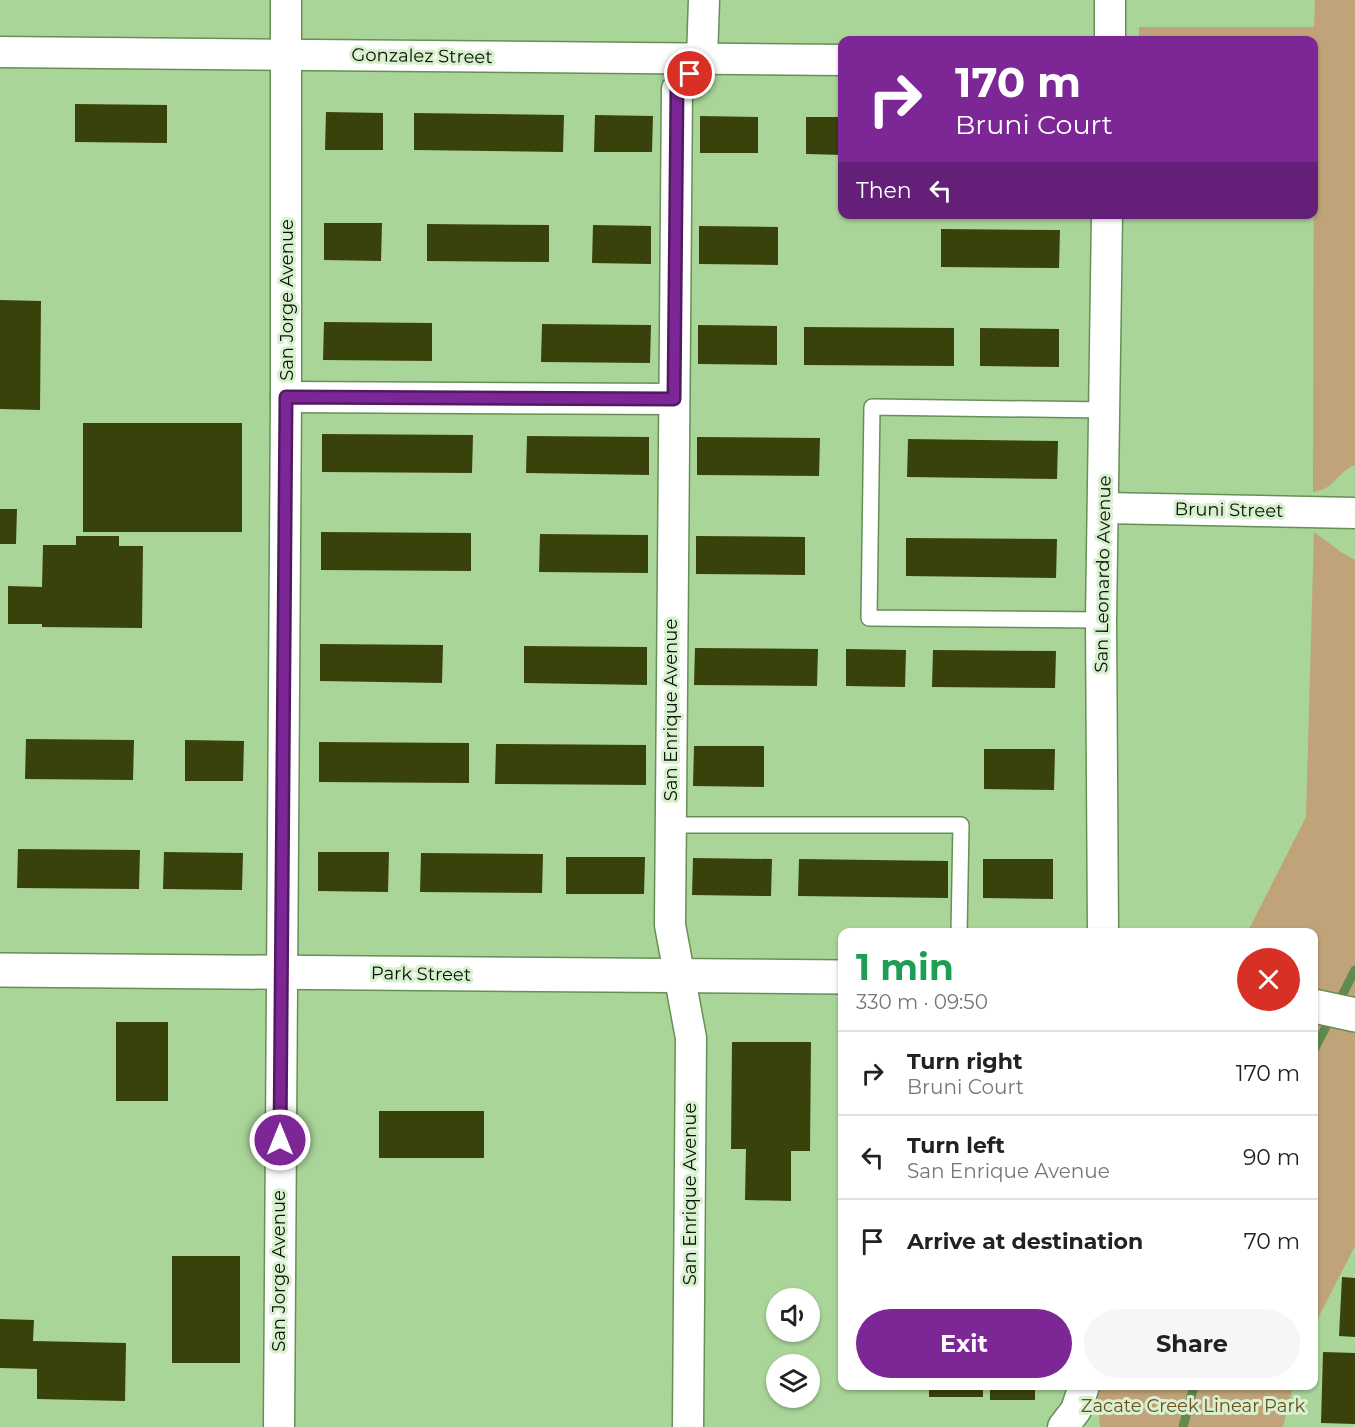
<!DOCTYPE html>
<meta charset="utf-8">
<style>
:root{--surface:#fff;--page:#f6f6f6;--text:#222;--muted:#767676;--line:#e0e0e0;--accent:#7d2796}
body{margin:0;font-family:Montserrat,sans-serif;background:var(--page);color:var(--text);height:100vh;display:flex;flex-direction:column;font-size:22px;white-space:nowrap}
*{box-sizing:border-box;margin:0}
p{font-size:20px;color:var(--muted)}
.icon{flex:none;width:33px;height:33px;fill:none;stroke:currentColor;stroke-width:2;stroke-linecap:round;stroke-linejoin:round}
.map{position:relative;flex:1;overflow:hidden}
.drawer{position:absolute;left:838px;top:928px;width:480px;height:462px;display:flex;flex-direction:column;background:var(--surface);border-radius:12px;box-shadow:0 2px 4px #0004}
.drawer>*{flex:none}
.banner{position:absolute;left:838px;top:36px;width:480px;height:183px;border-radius:12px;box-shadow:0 2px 4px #0004;background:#7d2796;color:#fff;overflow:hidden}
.controls{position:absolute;left:766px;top:1288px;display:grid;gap:12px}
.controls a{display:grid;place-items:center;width:54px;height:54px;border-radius:50%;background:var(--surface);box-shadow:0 2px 4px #0004;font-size:30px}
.pin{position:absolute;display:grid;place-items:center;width:51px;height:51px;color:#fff;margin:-26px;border:3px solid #fff;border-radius:50%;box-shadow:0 2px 6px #0007}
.me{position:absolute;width:66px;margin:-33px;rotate:0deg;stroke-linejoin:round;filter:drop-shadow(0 0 4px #0008)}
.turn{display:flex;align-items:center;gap:21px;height:126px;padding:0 18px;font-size:27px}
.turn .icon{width:78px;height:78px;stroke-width:2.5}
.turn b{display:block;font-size:42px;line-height:51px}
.then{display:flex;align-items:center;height:57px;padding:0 18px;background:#0003;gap:12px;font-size:22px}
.round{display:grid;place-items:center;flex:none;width:63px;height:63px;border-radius:32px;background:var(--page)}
.head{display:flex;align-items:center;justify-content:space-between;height:102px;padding:0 18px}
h1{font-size:36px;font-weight:700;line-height:45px;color:#1e9e55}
.action{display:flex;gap:12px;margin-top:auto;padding:12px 18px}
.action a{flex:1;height:69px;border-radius:36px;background:var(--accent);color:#fff;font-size:24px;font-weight:700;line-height:69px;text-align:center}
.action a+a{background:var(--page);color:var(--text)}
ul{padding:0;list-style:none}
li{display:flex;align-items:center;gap:18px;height:84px;padding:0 18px;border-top:2px solid var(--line)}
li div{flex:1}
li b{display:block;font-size:22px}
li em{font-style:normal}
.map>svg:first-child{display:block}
</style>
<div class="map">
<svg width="1355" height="1427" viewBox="0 0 1355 1427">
<rect width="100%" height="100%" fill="#a9d599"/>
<g fill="#c0a378">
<path d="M 1315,0 L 1355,0 L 1355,465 C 1335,473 1336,489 1313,492 L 1314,40 L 1139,40 L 1139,27 L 1314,27 Z"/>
<polygon points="1314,532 1341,552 1355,560 1355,1246 1314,1326 1314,933 1247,933 1306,817"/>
<polygon points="1097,1386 1293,1386 1283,1427 1100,1427"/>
</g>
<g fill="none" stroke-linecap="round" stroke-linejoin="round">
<g stroke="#608a4f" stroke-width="9">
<polyline points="1314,1050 1355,970"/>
<polyline points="1183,1427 1194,1386"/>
</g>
</g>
<g fill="#3a420b">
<polygon points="75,104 167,105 167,143 75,142"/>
<polygon points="326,112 383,113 383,150 325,150"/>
<polygon points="414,113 564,115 563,152 414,150"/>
<polygon points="595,115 653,116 652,152 594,152"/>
<polygon points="700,116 758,117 758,153 700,153"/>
<polygon points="806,117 843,117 843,155 806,154"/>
<polygon points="324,223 382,223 381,261 324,260"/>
<polygon points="427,224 549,225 549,262 427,261"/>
<polygon points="593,225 651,226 651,264 592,263"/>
<polygon points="699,226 778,227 778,265 699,264"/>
<polygon points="941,229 1060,230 1059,268 941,267"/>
<polygon points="0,300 41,301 40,410 0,409"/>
<polygon points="324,322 432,323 432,361 323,360"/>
<polygon points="542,324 651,325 650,363 541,362"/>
<polygon points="698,325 777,326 777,365 698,364"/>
<polygon points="804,327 954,328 954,366 804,365"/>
<polygon points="980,328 1059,329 1059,367 980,366"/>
<rect x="83" y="423" width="159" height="109"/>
<polygon points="322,434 473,435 472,473 322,472"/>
<polygon points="527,436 649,437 649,475 526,473"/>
<polygon points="697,437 820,438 819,476 697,475"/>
<polygon points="908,439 1058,441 1057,479 907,477"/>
<polygon points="0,509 17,509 16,544 0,544"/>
<polygon points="321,532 471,533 471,571 321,570"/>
<polygon points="540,534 648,535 648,573 539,572"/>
<polygon points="76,536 119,536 119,546 143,546 142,628 42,627 42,624 8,624 8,586 42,587 43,545 76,545"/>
<polygon points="696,536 805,537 805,575 696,574"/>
<polygon points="906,538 1057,539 1056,578 906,576"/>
<polygon points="320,644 443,645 442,683 320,681"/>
<polygon points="524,646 647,647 647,685 524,683"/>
<polygon points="695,648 818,649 817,686 694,685"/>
<polygon points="846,649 906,650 905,687 846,686"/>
<polygon points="933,650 1056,651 1055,688 932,687"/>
<polygon points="26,739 134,740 133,780 25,779"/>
<polygon points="185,740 244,741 243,781 185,781"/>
<polygon points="319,742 469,743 469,783 319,782"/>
<polygon points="496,744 646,745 646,785 495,784"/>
<polygon points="694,746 764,746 764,787 693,786"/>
<polygon points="984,749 1055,749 1054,790 984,789"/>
<polygon points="18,849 140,850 139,889 17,888"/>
<polygon points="164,852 243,853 242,890 163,889"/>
<polygon points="318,852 389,852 388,892 318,891"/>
<polygon points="421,853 543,854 542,893 420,892"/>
<polygon points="566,857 645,857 644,894 566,894"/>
<polygon points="693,858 772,859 771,896 692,895"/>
<polygon points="799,859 948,861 948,898 798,896"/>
<polygon points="983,859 1053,859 1053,899 983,898"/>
<rect x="116" y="1022" width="52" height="79"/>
<polygon points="732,1042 811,1042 810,1151 791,1151 791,1201 745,1200 746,1149 731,1149"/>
<rect x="379" y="1111" width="105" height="47"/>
<rect x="172" y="1256" width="68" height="107"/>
<polygon points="1342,1277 1355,1278 1355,1337 1339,1336"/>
<polygon points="0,1319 34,1320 33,1341 126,1343 125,1401 37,1399 37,1369 0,1368"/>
<polygon points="1323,1352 1355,1353 1355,1424 1321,1423"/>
<rect x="929" y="1386" width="54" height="11"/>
<rect x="990" y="1386" width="45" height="14"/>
</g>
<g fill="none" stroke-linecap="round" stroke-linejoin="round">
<g stroke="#678f56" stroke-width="18">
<g id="service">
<polyline points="1101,620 869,618 872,407 1105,410"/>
<polyline points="670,825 961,825 959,933"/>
</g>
</g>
<g stroke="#678f56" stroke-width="33">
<g id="minor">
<polyline points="1110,40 1110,0"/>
<polyline points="0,52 843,60"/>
<polyline points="286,397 674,399"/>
<polyline points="1103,508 1355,513"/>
<polyline points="1103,933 1101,620 1107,214"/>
<polyline points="279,1427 286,397 286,0"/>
<polyline points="688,1427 691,1038 670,925 677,89 702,59 704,0"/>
<polyline points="1063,1427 1076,1410 1084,1386"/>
</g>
</g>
<g stroke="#678f56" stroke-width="36">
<g id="secondary">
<polyline points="0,970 843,977"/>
<polyline points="1314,1006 1355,1015"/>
</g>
</g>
<use href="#service" stroke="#fff" stroke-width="15"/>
<use href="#minor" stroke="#fff" stroke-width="30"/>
<use href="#secondary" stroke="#fff" stroke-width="33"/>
</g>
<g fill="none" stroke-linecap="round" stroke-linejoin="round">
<g stroke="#511962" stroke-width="15">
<polyline id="route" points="280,1140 286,397 674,399 677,89 690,74"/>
</g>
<use href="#route" stroke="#7d2796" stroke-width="10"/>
</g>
<g text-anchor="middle" stroke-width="6" stroke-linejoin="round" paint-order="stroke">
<g font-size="18" fill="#061501" stroke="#d8efd0">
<text transform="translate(422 56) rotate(1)" y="6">Gonzalez Street</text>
<text transform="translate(287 300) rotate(-90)" y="6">San Jorge Avenue</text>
<text transform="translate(1229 510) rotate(1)" y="6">Bruni Street</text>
<text transform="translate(1103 574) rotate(-89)" y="6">San Leonardo Avenue</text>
<text transform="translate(671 710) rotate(-90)" y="6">San Enrique Avenue</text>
<text transform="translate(421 974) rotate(1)" y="6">Park Street</text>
<text transform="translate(690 1194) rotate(-90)" y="6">San Enrique Avenue</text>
<text transform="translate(279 1271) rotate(-90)" y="6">San Jorge Avenue</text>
</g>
<g font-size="18" fill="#6c4f1d" stroke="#d8efd0">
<text x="1193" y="1412">Zacate Creek Linear Park</text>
</g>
</g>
</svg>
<div class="controls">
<a><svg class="icon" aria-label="sound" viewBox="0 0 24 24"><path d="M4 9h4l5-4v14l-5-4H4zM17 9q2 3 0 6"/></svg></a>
<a><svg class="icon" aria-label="layers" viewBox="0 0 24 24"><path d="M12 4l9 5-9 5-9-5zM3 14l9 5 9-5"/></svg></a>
</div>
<div class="pin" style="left:690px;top:74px;background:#d93025"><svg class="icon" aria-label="arrive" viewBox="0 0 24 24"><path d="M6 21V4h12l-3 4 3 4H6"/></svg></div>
<svg class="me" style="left:280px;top:1140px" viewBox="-20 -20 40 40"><circle r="17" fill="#7d2796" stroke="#fff" stroke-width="3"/><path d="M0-11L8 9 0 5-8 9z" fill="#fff"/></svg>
<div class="banner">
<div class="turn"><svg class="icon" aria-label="right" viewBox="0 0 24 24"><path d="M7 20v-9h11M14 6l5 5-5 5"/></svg><div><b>170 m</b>Bruni Court</div></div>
<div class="then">Then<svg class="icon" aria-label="left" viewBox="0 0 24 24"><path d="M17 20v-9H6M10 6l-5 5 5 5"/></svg></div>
</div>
<section class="drawer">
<div class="head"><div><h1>1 min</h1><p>330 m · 09:50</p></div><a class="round" style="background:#d93025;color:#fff"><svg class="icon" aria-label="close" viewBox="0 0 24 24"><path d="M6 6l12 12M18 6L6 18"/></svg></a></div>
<ul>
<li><svg class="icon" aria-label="right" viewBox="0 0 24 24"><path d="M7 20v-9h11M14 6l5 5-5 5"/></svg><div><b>Turn right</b><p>Bruni Court</p></div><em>170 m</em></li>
<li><svg class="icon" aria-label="left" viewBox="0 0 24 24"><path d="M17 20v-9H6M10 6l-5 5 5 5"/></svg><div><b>Turn left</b><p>San Enrique Avenue</p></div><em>90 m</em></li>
<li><svg class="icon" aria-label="arrive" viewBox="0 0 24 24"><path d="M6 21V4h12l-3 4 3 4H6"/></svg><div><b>Arrive at destination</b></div><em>70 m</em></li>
</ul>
<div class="action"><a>Exit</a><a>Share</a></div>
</section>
</div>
